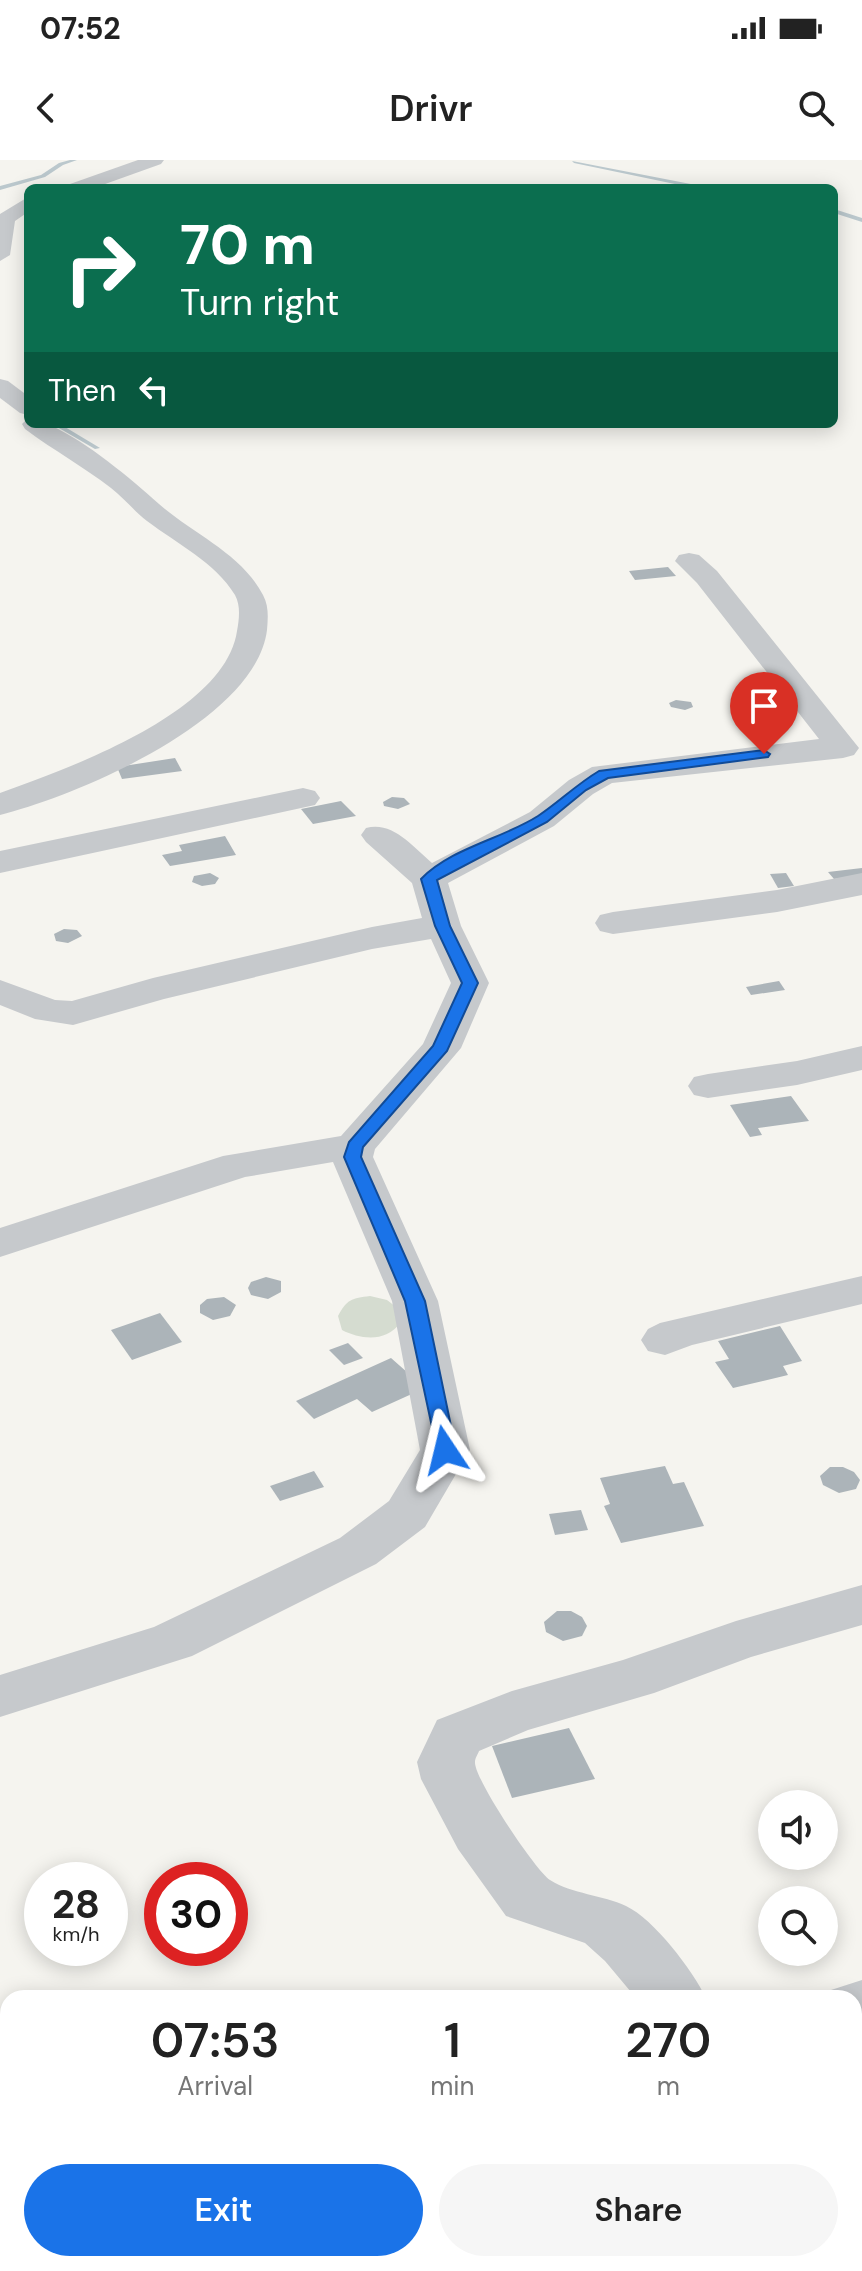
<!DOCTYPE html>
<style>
:root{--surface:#fff;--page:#f6f6f6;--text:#222;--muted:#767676;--accent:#1a73e8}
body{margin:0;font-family:"DM Sans",sans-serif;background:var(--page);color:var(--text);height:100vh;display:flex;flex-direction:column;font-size:30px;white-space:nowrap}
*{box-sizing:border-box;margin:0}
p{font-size:26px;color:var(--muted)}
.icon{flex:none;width:44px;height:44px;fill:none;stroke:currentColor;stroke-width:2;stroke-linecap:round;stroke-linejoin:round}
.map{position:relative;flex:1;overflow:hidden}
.side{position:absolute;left:0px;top:1830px;width:862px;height:282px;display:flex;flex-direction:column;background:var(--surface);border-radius:24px 24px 0 0;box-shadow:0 4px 20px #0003}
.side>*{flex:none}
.banner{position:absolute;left:24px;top:24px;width:814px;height:244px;border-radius:12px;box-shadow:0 4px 20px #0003;background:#0b6e4f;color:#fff;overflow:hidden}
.tools{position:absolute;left:758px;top:1630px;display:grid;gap:16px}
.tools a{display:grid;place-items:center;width:80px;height:80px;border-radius:50%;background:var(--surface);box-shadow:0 4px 20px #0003;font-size:40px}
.speed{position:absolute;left:24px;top:1702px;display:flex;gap:16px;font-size:40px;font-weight:700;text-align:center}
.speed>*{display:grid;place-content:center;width:104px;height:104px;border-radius:50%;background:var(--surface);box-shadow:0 4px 20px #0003;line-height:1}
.speed small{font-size:20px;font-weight:400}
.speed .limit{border:12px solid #d22;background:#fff;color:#111}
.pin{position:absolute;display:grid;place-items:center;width:68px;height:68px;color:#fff;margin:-82px -34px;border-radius:50% 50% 50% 0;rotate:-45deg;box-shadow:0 0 8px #0007}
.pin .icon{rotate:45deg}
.me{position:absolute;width:88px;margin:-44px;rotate:350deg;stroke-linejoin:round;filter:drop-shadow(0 0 6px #0008)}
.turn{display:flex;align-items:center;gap:28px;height:168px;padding:0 24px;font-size:36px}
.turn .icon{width:104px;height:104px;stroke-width:2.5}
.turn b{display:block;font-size:56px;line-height:68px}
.then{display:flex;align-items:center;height:76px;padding:0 24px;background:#0003;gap:16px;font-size:30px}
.eta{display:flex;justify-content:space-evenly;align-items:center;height:136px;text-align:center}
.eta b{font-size:48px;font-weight:600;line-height:56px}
.cta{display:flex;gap:16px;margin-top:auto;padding:16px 24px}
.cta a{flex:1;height:92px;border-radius:48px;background:var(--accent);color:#fff;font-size:32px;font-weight:600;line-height:92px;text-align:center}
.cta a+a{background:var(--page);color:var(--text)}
.status{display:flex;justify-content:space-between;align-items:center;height:56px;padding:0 40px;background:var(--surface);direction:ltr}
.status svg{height:22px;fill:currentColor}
header{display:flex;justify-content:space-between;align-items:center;height:104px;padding:0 24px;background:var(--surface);font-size:36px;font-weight:600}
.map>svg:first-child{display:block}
</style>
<div class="status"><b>07:52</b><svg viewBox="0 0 49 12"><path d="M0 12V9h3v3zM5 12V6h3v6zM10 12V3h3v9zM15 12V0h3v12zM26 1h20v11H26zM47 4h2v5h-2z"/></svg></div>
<header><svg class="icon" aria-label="back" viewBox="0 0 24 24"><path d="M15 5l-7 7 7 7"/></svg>Drivr<svg class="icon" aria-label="search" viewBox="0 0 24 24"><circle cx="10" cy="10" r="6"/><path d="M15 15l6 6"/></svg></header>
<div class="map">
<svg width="862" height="2111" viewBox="0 0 862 2111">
<rect width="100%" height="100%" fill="#f5f4ef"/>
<path fill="#d5dcd0" d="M 370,1136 L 387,1140 L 396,1147 L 400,1163 C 387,1182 361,1180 342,1170 L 338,1156 C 346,1140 352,1138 370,1136 Z"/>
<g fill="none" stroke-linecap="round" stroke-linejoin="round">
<g fill="#bbc8cd" fill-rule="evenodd">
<polygon points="70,0 77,0 63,5 45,17 0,30 0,26 41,15 59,3"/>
<polygon points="572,1 701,26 704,28 694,28 574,3"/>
<polygon points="834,49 862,58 862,62 834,53"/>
<polygon points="52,264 60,264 100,288 95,289"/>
</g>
</g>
<g fill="#acb4b9">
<polygon points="668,407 676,416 635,420 629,411"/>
<polygon points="676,540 691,542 693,547 685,550 671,547 669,543"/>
<polygon points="175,598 182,611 122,619 117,607"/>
<polygon points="392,637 404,638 410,644 398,649 384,646 383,642"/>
<polygon points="341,641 356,656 313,664 301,649"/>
<polygon points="225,676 236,695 170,706 162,695 182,691 179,685"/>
<polygon points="862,708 862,716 834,719 828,712"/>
<polygon points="210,713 219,718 215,724 202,726 192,722 194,716"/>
<polygon points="786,713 794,726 778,728 770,714"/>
<polygon points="64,769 77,770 82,776 68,783 56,781 54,774"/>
<polygon points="779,821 785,830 751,835 746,827"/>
<polygon points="791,936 809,961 758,968 762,975 750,977 730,945"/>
<polygon points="266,1117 281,1121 281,1132 268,1139 251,1135 248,1128 251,1122"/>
<polygon points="224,1137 236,1145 230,1156 213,1160 200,1153 200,1145 207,1139"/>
<polygon points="160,1153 182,1182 132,1200 111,1170"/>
<polygon points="780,1166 802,1201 783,1206 788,1215 733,1228 715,1202 729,1199 718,1181"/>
<polygon points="348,1183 363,1198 344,1205 329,1190"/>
<polygon points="391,1198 425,1228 372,1252 357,1239 314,1259 296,1241"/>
<polygon points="665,1306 673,1324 684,1322 704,1366 621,1383 604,1346 610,1344 600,1318"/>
<polygon points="830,1307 843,1307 854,1312 860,1320 856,1329 839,1333 823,1325 820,1316"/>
<polygon points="314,1311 324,1327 280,1341 270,1326"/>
<polygon points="581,1350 588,1370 555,1375 549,1354"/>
<polygon points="557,1451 571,1451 582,1457 587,1466 582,1476 563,1481 546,1472 544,1462"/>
<polygon points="569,1568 595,1619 512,1638 492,1586"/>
</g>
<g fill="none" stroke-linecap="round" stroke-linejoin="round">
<g fill="#c6c9cc" fill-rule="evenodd">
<polygon points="138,0 164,0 161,4 94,28 68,28 70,24"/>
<polygon points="28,37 28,52 15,61 10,95 0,101 0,54"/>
<polygon points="0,219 8,221 28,236 28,255 20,253 0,238"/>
<path d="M 28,258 L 28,264 C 35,264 45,262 52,266 C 87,282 130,318 159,344 C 193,374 241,393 263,435 C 269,446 268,458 267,470 C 256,560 79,635 0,655 L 0,633 C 69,608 225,553 237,471 C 239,460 241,446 235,435 C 216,403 176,383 147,361 C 134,351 124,338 111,328 C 84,307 53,290 25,269 L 22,264 Z"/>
<path d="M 689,393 L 699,395 L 717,411 L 859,588 L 854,595 L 843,598 L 612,623 L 593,634 L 554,666 L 448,723 L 461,766 L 489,823 L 461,888 L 375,989 L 373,997 L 438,1141 L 470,1290 L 425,1367 L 376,1404 L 192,1496 L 0,1557 L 0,1515 L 154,1467 L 340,1378 L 389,1341 L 420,1290 L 392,1141 L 333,1002 L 245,1017 L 0,1097 L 0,1068 L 223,996 L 341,976 L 423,884 L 451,823 L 431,779 L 372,789 L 164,839 L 73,865 L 35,859 L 0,845 L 0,820 L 55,840 L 72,841 L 153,818 L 372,767 L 422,758 L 412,723 L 366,682 L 361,675 L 366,668 C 393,661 412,686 432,703 L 530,652 L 569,620 L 592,607 L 819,579 L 697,423 L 675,401 L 679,395 Z"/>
<polygon points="303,628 315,631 320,638 315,645 0,713 0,691"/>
<polygon points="862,713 862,735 777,752 613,774 600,771 595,763 600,755 613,752 777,730"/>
<polygon points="862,886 862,910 797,925 708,938 694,935 688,926 694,917 708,914 797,901"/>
<polygon points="862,1116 862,1144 692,1185 665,1195 648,1191 641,1180 648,1169 660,1163"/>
<path d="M 862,1425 L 862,1465 L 751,1497 L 654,1533 L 528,1570 L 479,1591 C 478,1594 475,1598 475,1602 C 474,1619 536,1711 550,1720 C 572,1734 603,1735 626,1746 C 654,1759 693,1811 706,1838 L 636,1838 L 605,1801 L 585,1783 L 506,1756 L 458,1689 L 421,1619 L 417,1602 L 437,1560 L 512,1531 L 623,1500 L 736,1461 Z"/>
<polygon points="862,1820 862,1876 854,1878 854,1838 828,1838 831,1830"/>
</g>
</g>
<path fill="#1a73e8" stroke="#114b97" stroke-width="2" d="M 764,590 L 770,594 L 768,597 L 608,618 L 586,630 L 547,662 L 437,720 L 450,766 L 478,823 L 447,891 L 363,987 L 361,997 L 425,1141 L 456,1290 L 452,1295 L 438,1295 L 405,1141 L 344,997 L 349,982 L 433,886 L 462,823 L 435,766 L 421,719 C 451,688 502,679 538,656 C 559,642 577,624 599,611 Z"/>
</svg>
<div class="tools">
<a><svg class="icon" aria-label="sound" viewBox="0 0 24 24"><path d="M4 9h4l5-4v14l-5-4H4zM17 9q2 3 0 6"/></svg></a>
<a><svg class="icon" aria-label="search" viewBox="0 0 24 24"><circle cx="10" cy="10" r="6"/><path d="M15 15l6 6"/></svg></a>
</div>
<div class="speed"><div>28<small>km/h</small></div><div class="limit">30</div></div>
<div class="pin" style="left:764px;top:594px;background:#d93025"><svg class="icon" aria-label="arrive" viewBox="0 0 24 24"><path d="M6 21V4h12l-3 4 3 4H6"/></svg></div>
<svg class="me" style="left:445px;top:1290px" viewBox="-20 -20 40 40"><path d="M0-17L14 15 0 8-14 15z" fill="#1a73e8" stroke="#fff" stroke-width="4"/></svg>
<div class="banner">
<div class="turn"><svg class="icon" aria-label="right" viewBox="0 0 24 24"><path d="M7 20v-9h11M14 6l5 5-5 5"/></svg><div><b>70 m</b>Turn right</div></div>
<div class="then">Then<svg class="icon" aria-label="left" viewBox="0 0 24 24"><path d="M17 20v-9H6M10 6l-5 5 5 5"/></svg></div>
</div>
<section class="side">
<div class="eta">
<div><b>07:53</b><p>Arrival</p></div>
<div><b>1</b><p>min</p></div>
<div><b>270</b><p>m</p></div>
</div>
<div class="cta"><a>Exit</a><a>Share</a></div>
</section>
</div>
